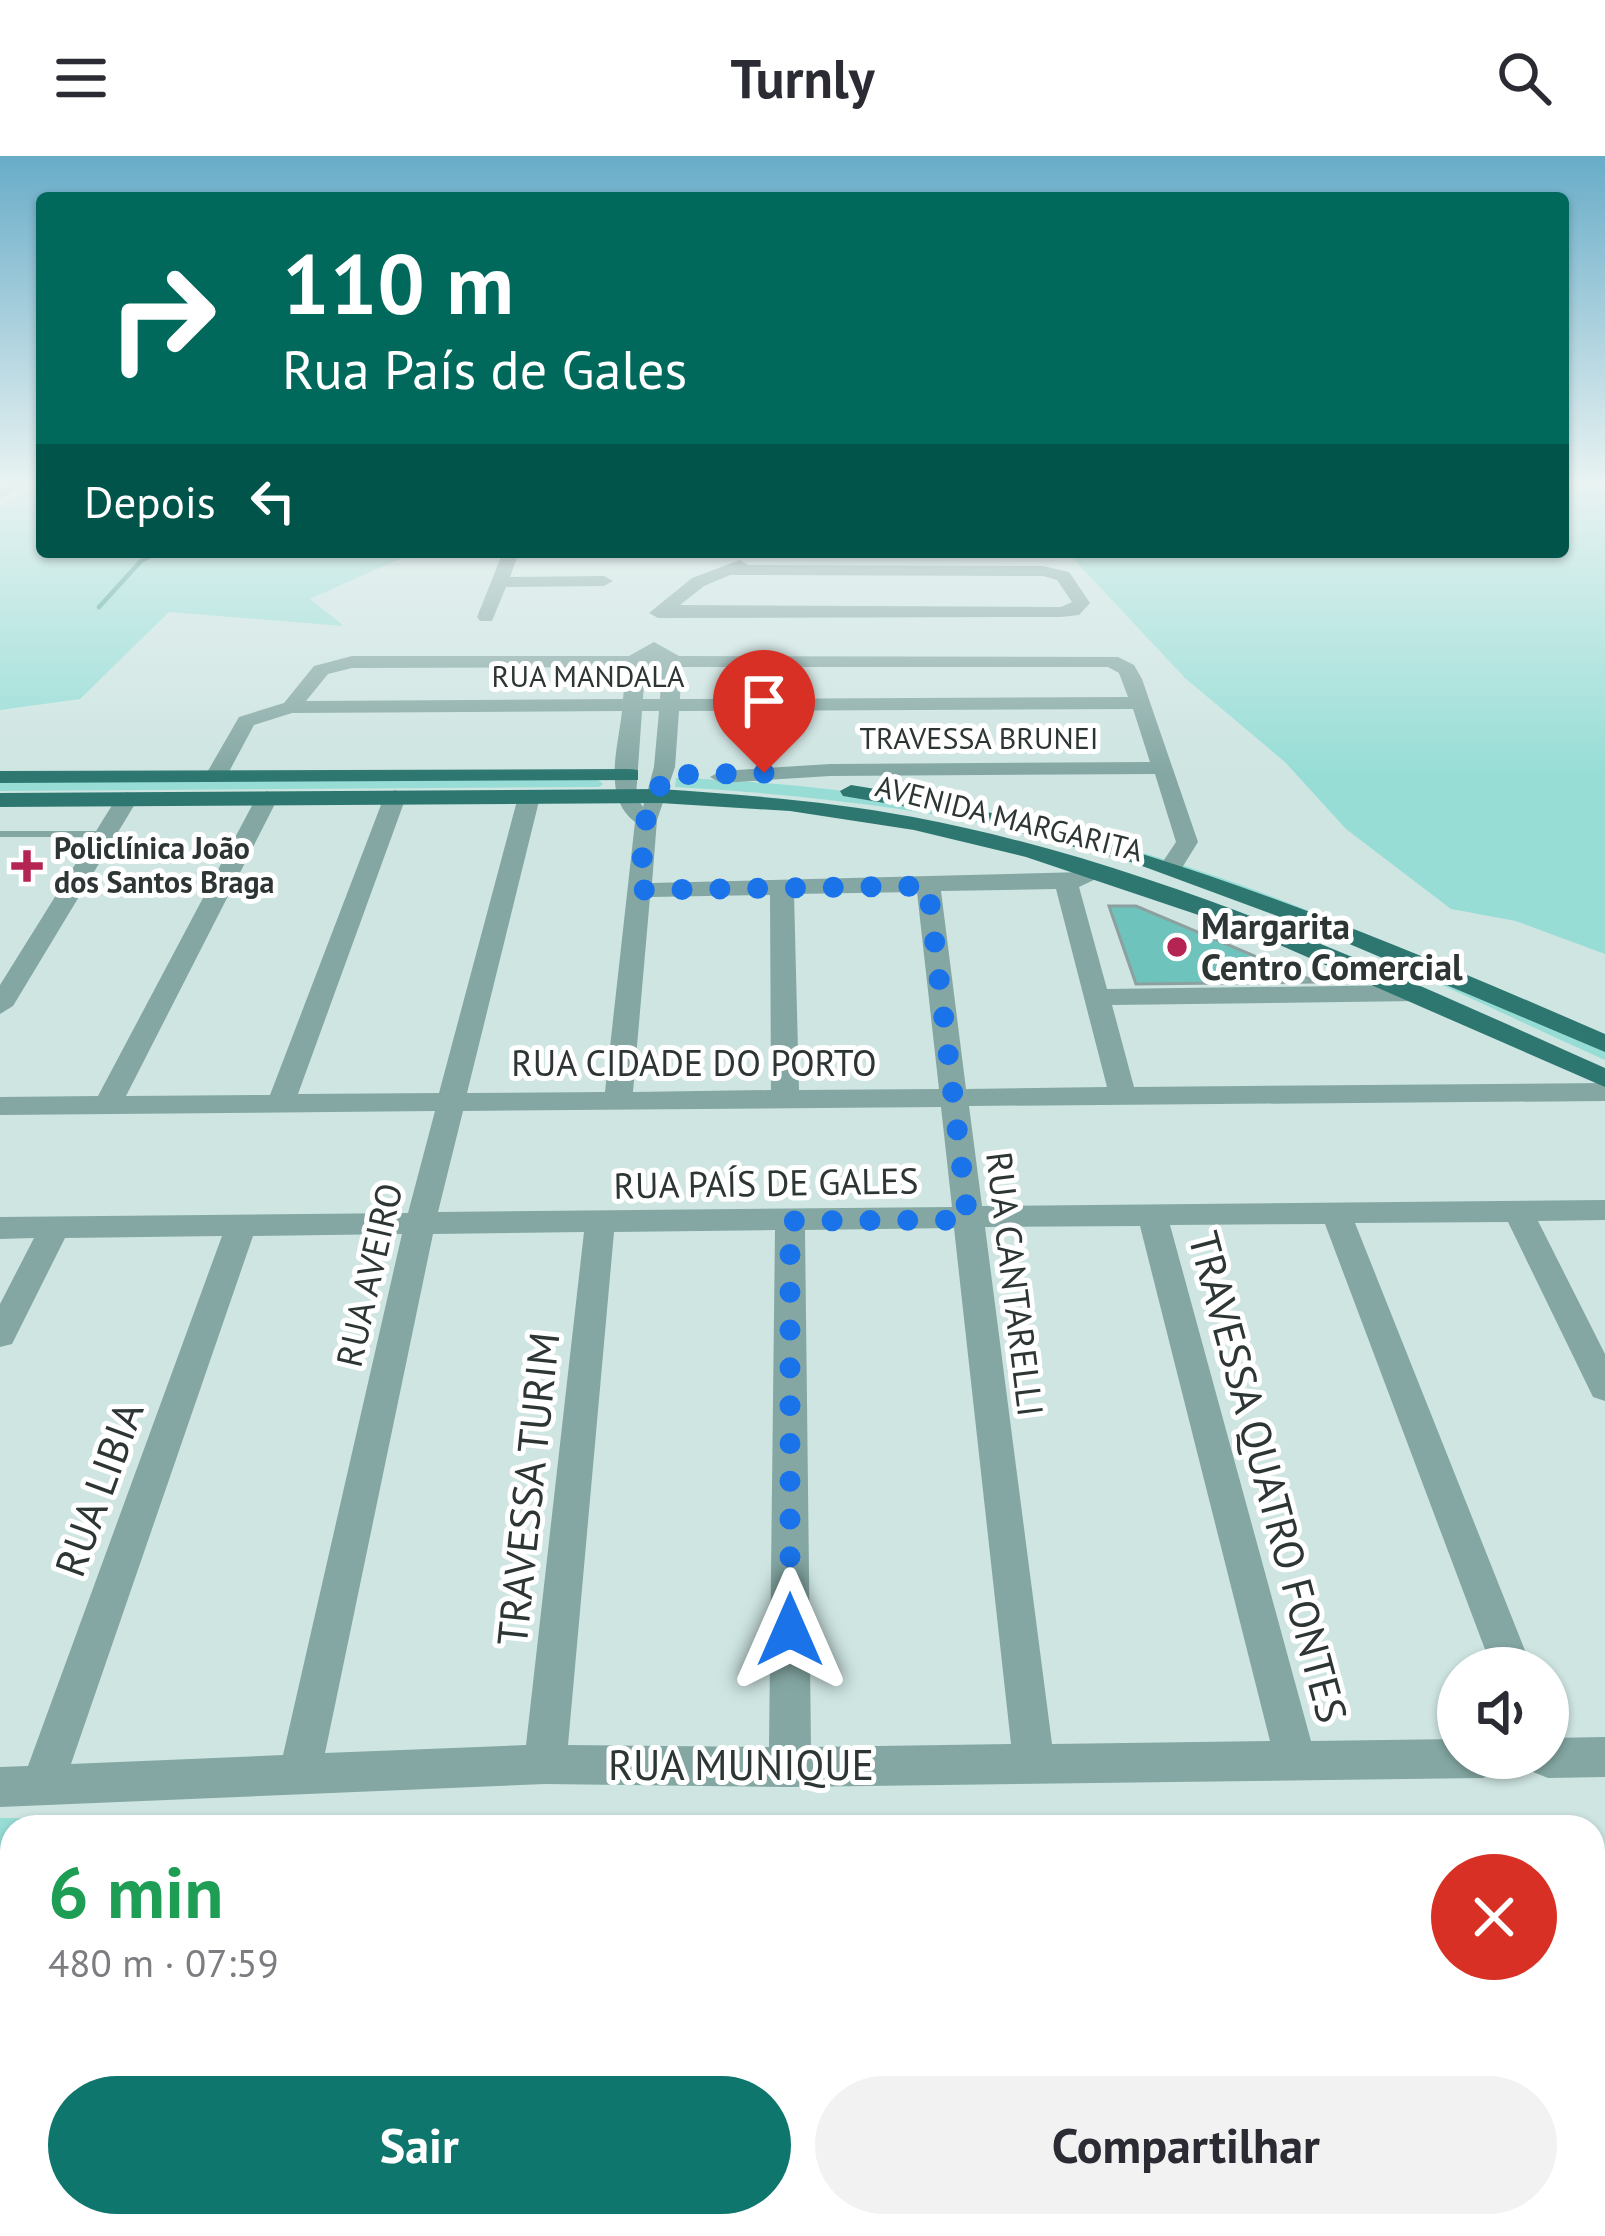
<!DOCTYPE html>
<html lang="pt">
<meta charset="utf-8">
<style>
:root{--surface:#fff;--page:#f2f2f3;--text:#2b2b33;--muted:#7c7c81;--accent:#0f766e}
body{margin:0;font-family:"PT Sans",sans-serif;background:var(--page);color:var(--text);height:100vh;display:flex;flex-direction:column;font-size:45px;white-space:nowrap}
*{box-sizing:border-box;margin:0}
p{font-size:39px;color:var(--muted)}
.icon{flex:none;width:66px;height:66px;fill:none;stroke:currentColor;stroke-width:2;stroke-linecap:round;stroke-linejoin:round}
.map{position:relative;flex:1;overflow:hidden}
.sheet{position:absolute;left:0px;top:1659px;width:1605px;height:423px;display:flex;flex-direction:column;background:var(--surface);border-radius:36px 36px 0 0;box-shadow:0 3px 9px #0004}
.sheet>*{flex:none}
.banner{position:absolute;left:36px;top:36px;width:1533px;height:366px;border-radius:12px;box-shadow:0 3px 9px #0004;background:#00695c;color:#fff;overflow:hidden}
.tools{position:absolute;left:1437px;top:1491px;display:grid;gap:24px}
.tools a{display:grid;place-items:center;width:132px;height:132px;border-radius:50%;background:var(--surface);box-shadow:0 3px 9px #0004;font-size:60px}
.pin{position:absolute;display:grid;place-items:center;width:102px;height:102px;color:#fff;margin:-123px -51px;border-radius:50% 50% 50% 0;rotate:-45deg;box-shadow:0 0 12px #0007}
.pin .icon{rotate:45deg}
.me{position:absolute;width:132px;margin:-66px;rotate:0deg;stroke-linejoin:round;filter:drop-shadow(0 0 9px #0008)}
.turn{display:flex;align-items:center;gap:42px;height:252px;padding:0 48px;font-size:54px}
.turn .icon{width:156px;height:156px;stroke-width:2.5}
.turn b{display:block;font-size:84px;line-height:102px}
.then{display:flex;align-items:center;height:114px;padding:0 48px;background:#0003;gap:24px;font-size:45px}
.round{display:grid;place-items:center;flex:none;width:126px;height:126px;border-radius:63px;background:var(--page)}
.headline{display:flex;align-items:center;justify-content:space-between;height:204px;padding:0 48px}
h1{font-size:72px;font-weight:700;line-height:90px;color:#1e9e55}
.cta{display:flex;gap:24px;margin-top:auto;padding:24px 48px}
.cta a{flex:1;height:138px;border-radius:72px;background:var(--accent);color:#fff;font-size:48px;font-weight:700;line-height:138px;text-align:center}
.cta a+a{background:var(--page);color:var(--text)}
header{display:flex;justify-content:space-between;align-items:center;height:156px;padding:0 48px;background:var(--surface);font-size:54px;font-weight:700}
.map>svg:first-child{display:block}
</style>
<header><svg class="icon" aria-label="menu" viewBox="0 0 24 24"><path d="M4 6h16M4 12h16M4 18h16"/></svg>Turnly<svg class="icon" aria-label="search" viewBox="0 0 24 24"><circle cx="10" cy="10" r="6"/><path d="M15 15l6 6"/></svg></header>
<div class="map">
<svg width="1605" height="2080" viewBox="0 0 1605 2080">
<rect width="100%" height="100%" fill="#cee5e2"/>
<g fill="#97ddd6">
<polygon points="42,327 42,396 415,396 310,443 344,470 169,456 80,543 0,554 0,351"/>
<polygon points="1563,327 1594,327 1605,337 1605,798 1516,765 1451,753 1346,673 1285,606 1185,522 1067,396 1563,396"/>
<path d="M 676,622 C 855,628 1033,659 1203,716 C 1340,761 1472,827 1605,884 L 1605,904 C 1470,843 1334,776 1195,725 C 1028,665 851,641 675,631 Z"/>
<polygon points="597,623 603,628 599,631 0,635 0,626"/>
<polygon points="0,1662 282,1664 289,1671 12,1671 12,2070 1593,2070 1593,1829 1605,1829 1605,2080 0,2080"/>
</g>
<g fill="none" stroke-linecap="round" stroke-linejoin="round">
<polyline stroke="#48a099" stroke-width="4.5" points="99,451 141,405 158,396"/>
</g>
<polygon fill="#6ec4bd" stroke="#8ca19f" stroke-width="3" points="1109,750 1136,750 1316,826 1136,828"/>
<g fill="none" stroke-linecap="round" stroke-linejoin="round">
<polygon fill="#84a7a3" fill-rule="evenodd" points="0,675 106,675 112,678 106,681 0,681"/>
<g fill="#84a7a3" fill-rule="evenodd">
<polygon points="11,327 31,327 0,342 0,331"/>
<polygon points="503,396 519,396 510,421 604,420 613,425 604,430 506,431 492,465 480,465 477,461"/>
<path d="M 740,404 L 748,409 L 1043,410 L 1069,416 L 1090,447 L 1079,459 L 1061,461 L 658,462 L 649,457 L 692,422 ZM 730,419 L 1043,420 L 1057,424 L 1072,446 L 1061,451 L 680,449 L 704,430 Z"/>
<path d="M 654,486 L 679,500 L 1118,501 L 1134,509 L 1142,523 L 1198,686 L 1180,715 L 1164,715 L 1160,710 L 1176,686 L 1155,618 L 830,620 L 721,627 L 710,621 L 721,615 L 830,608 L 1150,606 L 1133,553 L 679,555 L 675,611 L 657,664 L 652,727 L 1084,716 L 1096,723 L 1079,731 L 1107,833 L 1417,829 L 1430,837 L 1417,845 L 1112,849 L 1134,931 L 1605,927 L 1605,945 L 969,950 L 982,1050 L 1605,1044 L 1605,1064 L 1538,1065 L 1605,1198 L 1605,1245 L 1593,1241 L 1508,1066 L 1355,1067 L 1532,1512 L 1492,1512 L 1325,1068 L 1170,1069 L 1311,1585 L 1458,1583 L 1458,1602 L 1504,1602 L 1498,1616 L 1483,1622 L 790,1631 L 545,1628 L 0,1651 L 0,1611 L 28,1610 L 222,1080 L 65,1082 L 12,1188 L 0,1191 L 0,1148 L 34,1082 L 0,1083 L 0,1061 L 408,1057 L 435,955 L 0,959 L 0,941 L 98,940 L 256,642 L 267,635 L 278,642 L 126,940 L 270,939 L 384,641 L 395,634 L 406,641 L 298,938 L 439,937 L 518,641 L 529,634 L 540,641 L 467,937 L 605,936 L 635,666 C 602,641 618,592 622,555 L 292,557 L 254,569 L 224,625 L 216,626 L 205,620 L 239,561 L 284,547 L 314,510 L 352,500 L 629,500 ZM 626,511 L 623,543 L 306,545 L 328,518 L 352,512 ZM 645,511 L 662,511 L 660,543 L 643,543 ZM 681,511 L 1108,511 L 1119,517 L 1128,541 L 680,543 ZM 642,555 L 659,555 L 654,611 L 643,651 L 636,640 ZM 1056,733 L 1107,931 L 966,933 L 941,735 ZM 917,736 L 939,933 L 799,934 L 794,738 ZM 770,739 L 771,934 L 633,936 L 650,741 ZM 941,951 L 952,1051 L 438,1056 L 463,955 ZM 1140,1070 L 1270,1585 L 1052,1588 L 985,1071 ZM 954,1072 L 1011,1588 L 811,1591 L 805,1074 ZM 775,1074 L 769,1591 L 568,1589 L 614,1076 ZM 584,1076 L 526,1589 L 325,1597 L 433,1078 ZM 402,1078 L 283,1599 L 71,1608 L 253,1080 Z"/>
<polygon points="127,636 138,643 13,850 0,858 0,829 116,643"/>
<polygon points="1605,1581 1605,1621 1548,1622 1533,1616 1527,1602 1548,1602 1548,1582"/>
</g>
<g fill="#2e7771" fill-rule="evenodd">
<polygon points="630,613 638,614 638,624 0,627 0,615"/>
<path d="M 851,629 C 1123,673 1354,769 1605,878 L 1605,896 L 1321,776 L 1134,707 L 950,658 L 843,640 L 840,635 Z"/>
<path d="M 660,633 C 745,639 829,645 913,661 C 1156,707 1381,812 1605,912 L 1605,931 L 1252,777 L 1026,701 L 914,674 L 790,655 L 660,647 L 0,651 L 0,637 Z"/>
</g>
</g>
<linearGradient id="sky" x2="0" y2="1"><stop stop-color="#68acc8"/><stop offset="0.53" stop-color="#e9f3f2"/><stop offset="1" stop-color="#e9f3f2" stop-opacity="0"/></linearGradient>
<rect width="1605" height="618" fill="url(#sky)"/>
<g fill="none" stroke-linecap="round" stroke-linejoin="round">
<polyline stroke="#1a73e8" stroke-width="21" stroke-dasharray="0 37.8" points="764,617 662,619 656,652 646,664 639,734 928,730 968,1064 790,1065 790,1474"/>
</g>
<g fill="#b52553" stroke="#fff" stroke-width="4.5">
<path d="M21 692h12v12h12v12h-12v12h-12v-12h-12v-12h12z"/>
<circle cx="1177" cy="791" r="12"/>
</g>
<g text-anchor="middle" stroke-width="10" stroke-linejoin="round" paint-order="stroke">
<g font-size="30" fill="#2d3635" stroke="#fff">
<text x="588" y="531">RUA MANDALA</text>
<text x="979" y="593">TRAVESSA BRUNEI</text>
<text transform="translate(1009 663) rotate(14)" y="10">AVENIDA MARGARITA</text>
</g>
<g font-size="30" font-weight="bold" fill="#2d3635" stroke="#fff" text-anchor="start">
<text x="54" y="703">Policlínica João<tspan x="54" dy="34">dos Santos Braga</tspan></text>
</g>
<g font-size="36" font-weight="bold" fill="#2d3635" stroke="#fff" text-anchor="start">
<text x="1201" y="783">Margarita<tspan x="1201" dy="41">Centro Comercial</tspan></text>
</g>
<g font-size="36" fill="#2d3635" stroke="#fff">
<text x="694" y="920">RUA CIDADE DO PORTO</text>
<text transform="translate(766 1027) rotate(-1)" y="13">RUA PAÍS DE GALES</text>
<text transform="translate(369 1119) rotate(-77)" y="13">RUA AVEIRO</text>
<text transform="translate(1015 1128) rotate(83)" y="13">RUA CANTARELLI</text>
</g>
<g font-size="42" fill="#2d3635" stroke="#fff">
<text transform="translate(1268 1321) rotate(75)" y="15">TRAVESSA QUATRO FONTES</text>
<text transform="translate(99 1333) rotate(-70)" y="15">RUA LIBIA</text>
<text transform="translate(528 1333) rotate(-84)" y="15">TRAVESSA TURIM</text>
<text x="741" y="1624">RUA MUNIQUE</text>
</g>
</g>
</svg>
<div class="tools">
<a><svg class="icon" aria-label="sound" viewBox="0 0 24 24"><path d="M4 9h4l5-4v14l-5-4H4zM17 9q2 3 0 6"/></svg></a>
</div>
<div class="pin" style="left:764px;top:617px;background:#d93025"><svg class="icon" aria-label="arrive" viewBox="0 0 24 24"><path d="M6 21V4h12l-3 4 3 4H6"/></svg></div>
<svg class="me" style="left:790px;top:1474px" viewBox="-20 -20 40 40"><path d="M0-17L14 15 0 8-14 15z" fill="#1a73e8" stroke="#fff" stroke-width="4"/></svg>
<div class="banner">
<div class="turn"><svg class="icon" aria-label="right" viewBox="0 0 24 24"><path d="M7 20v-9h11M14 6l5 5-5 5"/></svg><div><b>110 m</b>Rua País de Gales</div></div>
<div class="then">Depois<svg class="icon" aria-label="left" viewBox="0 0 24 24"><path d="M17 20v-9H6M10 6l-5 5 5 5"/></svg></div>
</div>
<section class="sheet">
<div class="headline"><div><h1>6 min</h1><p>480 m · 07:59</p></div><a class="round" style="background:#d93025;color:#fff"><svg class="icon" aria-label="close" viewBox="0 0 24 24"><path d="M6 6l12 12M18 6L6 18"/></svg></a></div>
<div class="cta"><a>Sair</a><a>Compartilhar</a></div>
</section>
</div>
